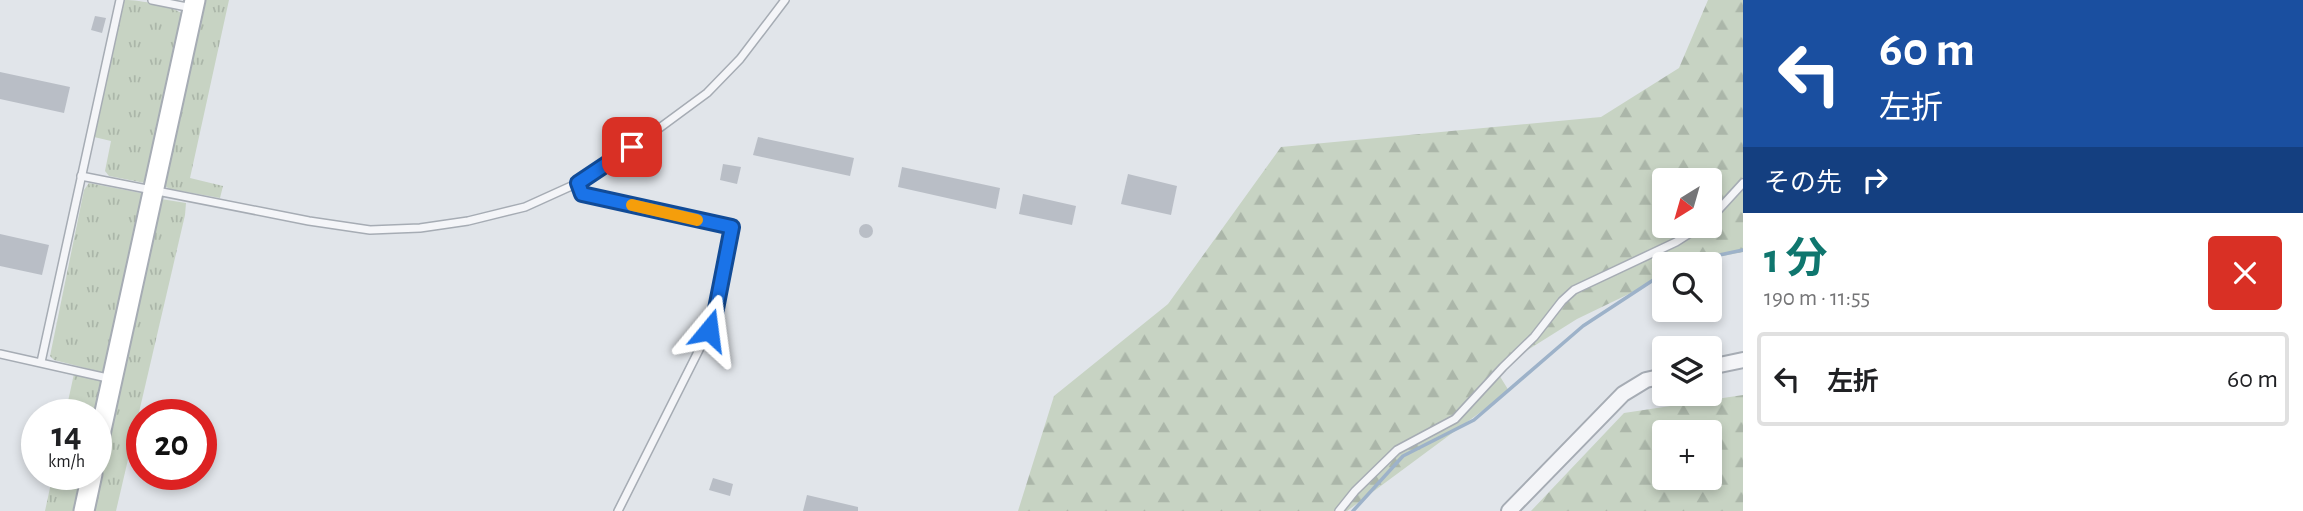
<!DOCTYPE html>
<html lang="ja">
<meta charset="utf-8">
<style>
:root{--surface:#fff;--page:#f6f6f6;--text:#202124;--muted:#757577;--line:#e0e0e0;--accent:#0f766e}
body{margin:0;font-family:"Alegreya Sans","Noto Sans JP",sans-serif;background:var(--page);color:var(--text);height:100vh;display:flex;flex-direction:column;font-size:26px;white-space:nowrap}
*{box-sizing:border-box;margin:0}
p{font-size:23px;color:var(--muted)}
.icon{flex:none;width:38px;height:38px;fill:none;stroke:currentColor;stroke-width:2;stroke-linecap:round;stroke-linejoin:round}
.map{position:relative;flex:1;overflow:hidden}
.panel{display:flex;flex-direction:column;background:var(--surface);width:560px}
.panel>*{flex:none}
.top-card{background:#1a4fa0;color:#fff;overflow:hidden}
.needle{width:46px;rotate:217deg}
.controls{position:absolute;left:1652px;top:168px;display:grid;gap:14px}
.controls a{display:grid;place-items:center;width:70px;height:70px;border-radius:7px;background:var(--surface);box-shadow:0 4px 10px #0003;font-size:35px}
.speed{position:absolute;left:21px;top:399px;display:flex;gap:14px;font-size:35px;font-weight:700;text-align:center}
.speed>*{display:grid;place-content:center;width:91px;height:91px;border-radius:50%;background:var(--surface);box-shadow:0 4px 10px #0003;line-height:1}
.speed small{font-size:18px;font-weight:400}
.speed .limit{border:10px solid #d22;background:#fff;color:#111}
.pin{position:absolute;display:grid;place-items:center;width:60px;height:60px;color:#fff;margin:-30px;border-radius:14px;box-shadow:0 4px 10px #0006}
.me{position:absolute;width:77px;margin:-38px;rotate:16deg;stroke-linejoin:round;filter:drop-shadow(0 0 5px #0008)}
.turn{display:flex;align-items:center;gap:24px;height:147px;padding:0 21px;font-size:32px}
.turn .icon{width:91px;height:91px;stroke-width:2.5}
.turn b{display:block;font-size:49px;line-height:60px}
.then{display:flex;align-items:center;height:66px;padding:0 21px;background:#0003;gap:14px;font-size:26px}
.round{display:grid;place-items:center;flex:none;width:74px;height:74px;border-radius:7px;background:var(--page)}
.overview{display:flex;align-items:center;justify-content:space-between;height:119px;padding:0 21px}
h1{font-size:42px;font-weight:700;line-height:52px;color:var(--accent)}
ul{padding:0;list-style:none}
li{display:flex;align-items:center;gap:21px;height:94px;margin:0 14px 10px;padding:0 7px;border:4px solid var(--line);border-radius:7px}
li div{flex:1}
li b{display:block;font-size:26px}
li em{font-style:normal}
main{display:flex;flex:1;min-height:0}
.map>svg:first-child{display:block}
</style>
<main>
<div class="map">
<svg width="1743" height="511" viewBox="0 0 1743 511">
<defs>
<pattern id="grass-tufts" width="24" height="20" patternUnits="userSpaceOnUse" patternTransform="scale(1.75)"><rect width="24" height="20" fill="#c7d3c3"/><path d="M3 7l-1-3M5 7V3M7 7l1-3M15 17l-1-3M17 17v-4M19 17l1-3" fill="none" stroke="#abb6a9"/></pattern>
<pattern id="forest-firs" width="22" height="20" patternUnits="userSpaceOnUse" patternTransform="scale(1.75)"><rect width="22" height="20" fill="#c7d3c3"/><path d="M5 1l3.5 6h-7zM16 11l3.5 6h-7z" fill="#abb6a9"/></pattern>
</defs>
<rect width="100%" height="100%" fill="#e1e5ea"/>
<g fill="url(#grass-tufts)">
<path d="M 125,0 C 139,0 174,6 184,15 L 150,178 L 145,183 L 109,176 L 105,171 L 111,141 L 94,137 L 122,4 Z"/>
<polygon points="199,0 229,0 190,178 223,186 220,198 170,189 161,184"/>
<polygon points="89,183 141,193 144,197 106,370 101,372 54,360 50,356 84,190"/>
<polygon points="161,199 186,203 185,215 116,511 90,511 154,207"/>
<polygon points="74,374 101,380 104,384 96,415 65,415"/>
<polygon points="53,474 86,474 78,511 45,511"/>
</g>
<g fill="url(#forest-firs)" fill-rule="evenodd">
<path d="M 1708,0 L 1743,0 L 1743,252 C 1716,257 1691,264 1664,264 L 1664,277 L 1577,319 L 1496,370 L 1509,391 L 1347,511 L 1018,511 L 1054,396 L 1168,304 L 1281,147 L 1601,117 L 1679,68 ZM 1664,180 L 1710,180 L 1710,226 L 1664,226 Z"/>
<path d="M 1743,395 L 1743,511 L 1531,511 L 1624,413 ZM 1664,432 L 1710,432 L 1710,478 L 1664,478 Z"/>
</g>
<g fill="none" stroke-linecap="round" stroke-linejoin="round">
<g stroke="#9db2c9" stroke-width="3.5">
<polyline points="1677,264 1743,250"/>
<polyline points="1353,511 1403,456 1474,420 1583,326 1664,273"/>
</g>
</g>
<g fill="#b9bec6">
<polygon points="95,16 106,18 102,33 91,30"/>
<polygon points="0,72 70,87 64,113 0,99"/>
<polygon points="758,137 854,158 850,176 753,155"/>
<polygon points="723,164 741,167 737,184 720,180"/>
<polygon points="902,167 1000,188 996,209 898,187"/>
<polygon points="1128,174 1177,186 1171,215 1121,204"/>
<polygon points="1023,194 1076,206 1072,225 1019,214"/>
<circle cx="866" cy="231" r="7"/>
<polygon points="0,234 49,245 42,275 0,266"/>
<polygon points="713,478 733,484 730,496 709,490"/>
<polygon points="807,495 858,507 858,511 803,511"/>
</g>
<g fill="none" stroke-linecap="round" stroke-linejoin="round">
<g stroke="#a6acb4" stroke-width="10">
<g id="lane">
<polyline points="152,0 192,8"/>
<polyline points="81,176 309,221 370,230 420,228 468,221 525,207 578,183 650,135 707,93 740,59 785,0"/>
<polyline points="578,183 582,194 732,227 715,314 709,330 618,511"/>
<polyline points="1710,219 1743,183"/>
<polyline points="0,354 112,379"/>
<polyline points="41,362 120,0"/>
<polyline points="1339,511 1355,491 1397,450 1455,419 1503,367 1534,337 1562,301 1574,290 1676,242 1701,226"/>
</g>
</g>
<g stroke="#a6acb4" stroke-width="18">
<g id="street">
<polyline points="1710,367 1743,360"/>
<polyline points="1509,511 1623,394 1646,380 1664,376"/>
</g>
</g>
<g stroke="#a6acb4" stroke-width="23">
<g id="secondary">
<polyline points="96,453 195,0"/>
<polyline points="84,511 92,474"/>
</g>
</g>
<use href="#lane" stroke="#f4f5f8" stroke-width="7"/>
<use href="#street" stroke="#f4f5f8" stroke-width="14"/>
<use href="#secondary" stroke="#fff" stroke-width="19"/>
</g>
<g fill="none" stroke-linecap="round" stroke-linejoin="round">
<g stroke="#114b97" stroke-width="18">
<polyline id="route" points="632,147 578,183 582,194 732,227 715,314 709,330"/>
</g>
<use href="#route" stroke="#1a73e8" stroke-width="12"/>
<polyline stroke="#f59e0b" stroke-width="12" points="632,205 697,220"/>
</g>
</svg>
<div class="controls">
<a><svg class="needle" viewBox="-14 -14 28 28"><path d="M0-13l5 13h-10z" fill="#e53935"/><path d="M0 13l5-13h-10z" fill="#757577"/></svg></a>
<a><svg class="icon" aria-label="search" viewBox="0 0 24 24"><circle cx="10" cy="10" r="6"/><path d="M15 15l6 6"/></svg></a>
<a><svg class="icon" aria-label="layers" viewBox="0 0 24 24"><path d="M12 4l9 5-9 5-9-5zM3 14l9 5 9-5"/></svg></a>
<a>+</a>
</div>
<div class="speed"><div>14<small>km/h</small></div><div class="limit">20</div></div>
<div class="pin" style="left:632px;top:147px;background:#d93025"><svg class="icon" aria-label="arrive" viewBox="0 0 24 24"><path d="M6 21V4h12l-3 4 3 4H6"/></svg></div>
<svg class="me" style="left:709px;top:330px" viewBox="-20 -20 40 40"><path d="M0-17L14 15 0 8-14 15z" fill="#1a73e8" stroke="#fff" stroke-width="4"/></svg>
</div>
<section class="panel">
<div class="top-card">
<div class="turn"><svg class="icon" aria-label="left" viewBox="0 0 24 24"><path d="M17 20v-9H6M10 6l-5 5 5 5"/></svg><div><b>60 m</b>左折</div></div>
<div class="then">その先<svg class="icon" aria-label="right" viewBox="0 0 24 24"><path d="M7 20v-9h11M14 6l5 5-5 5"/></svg></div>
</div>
<div class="overview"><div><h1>1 分</h1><p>190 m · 11:55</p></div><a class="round" style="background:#d93025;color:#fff"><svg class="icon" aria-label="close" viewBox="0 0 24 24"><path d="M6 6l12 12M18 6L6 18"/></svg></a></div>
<ul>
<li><svg class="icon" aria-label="left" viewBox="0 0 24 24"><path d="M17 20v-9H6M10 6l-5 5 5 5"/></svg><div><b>左折</b></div><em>60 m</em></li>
</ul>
</section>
</main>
